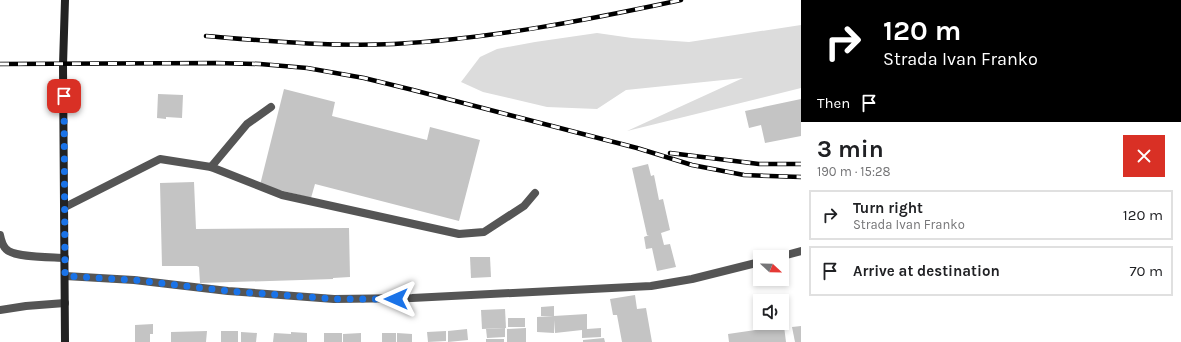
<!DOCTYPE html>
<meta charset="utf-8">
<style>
:root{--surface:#fff;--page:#f6f6f6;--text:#202124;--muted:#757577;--line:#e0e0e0}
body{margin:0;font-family:Karla,sans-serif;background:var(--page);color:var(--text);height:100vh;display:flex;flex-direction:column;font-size:15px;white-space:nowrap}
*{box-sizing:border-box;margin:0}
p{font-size:13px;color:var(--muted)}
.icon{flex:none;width:22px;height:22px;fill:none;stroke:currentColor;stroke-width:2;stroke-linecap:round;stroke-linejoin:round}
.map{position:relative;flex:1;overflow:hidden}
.details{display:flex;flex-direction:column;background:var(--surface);width:380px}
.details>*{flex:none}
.top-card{background:#000;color:#fff;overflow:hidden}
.needle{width:26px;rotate:112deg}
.controls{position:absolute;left:753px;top:250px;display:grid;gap:8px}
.controls a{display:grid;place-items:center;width:36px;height:36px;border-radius:0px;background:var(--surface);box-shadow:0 2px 6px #0003;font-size:20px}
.pin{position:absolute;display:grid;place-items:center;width:34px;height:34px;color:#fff;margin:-17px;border-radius:8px;box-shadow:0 2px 6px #0006}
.me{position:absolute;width:44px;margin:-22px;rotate:270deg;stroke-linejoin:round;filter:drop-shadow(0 0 3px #0008)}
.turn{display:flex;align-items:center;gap:14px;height:84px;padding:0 16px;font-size:18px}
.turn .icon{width:52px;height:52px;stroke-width:2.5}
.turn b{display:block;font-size:28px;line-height:34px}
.then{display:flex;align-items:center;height:38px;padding:0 16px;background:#0003;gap:8px;font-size:15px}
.round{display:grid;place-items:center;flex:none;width:42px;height:42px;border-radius:0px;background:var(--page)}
.overview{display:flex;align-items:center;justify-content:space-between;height:68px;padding:0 16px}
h1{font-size:24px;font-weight:700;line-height:30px}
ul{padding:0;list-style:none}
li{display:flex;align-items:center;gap:12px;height:50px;margin:0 8px 6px;padding:0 8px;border:2px solid var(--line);border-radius:0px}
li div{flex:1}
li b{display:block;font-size:15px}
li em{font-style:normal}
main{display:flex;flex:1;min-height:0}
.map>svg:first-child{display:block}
</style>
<main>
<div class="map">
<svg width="801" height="342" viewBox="0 0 801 342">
<rect width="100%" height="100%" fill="#fff"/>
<polygon fill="#dcdcdc" points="801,25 801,88 627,131 743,78 626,90 597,109 547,107 483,92 461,82 480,57 497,49 535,42 597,33 632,38 689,42"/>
<g fill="#c4c4c4">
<polygon points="284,89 335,102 332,116 427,140 430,127 480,140 459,221 315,184 311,198 260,185"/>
<polygon points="158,94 183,95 182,118 166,117 166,119 157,118"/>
<polygon points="801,99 801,136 765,143 761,125 749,128 745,111"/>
<polygon points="648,164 651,176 654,175 659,200 663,199 670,230 661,233 664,245 670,244 676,267 657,271 652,248 646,249 644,237 649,235 647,235 632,168"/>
<polygon points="194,182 196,229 349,228 350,277 333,278 333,279 200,283 199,267 197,266 162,266 160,183"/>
<polygon points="470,257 490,257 491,277 471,278"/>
<polygon points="635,295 637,309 646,308 652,342 622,342 617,315 613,315 610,299"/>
<polygon points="554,306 554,316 541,316 541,307"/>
<polygon points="505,309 506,328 482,329 481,310"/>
<polygon points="587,314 587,329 601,328 601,337 582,338 582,330 555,333 555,320 554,333 537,332 537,317"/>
<rect x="508" y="318" width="17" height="9"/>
<polygon points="153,324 153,334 150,334 150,342 135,342 135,325"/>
<polygon points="784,326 786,342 729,342 728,334"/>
<polygon points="801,326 801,342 795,342 792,327"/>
<polygon points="505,328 505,337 487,338 486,329"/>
<polygon points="526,328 526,342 507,342 507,329"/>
<polygon points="467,329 468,340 448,342 448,331"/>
<polygon points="207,331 206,342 171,342 171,332"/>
<rect x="221" y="331" width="17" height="11"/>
<polygon points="446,331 446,341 428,342 427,332"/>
<polygon points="241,332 257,333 256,342 241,342"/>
<polygon points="291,332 307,333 307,342 273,342 274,333 291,334"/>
<rect x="324" y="333" width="18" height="9"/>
<polygon points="361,333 361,342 343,342 343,334"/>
<rect x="382" y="333" width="14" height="9"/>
<polygon points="397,333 412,334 412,342 397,342"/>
<polygon points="604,338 605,342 583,342 583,340"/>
<rect x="486" y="339" width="18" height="3"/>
</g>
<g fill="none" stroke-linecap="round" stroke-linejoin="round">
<g stroke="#555" stroke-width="8">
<polyline points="211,167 247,124 271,107"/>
<polyline points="65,207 160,159 211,167 282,195 459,234 484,232 524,206 535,193"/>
<path d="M 0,235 C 1,240 2,245 6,249 C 14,258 52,257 65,258"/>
<polyline points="779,257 801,251"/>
<polyline points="65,276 134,280 228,291 334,299 412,298 651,286 692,279 760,262"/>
<polyline points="0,310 26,306 65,303"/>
</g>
<polyline stroke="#222" stroke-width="8" points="65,0 63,65 65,342"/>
<g stroke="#000" stroke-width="4.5">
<g id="rail">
<path d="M 206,36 C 268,41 331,47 394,44 C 490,39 587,20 681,0"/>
<polyline points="0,64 216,63 260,64 307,68 364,78 413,90 637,148 692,165 744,175 801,177"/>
<polyline points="670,153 759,164 801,164"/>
</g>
</g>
<use href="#rail" stroke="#fff" stroke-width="3" stroke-dasharray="9" stroke-linecap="butt"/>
</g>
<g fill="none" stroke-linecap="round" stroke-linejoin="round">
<polyline stroke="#1a73e8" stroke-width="7" stroke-dasharray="0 12.6" points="64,96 65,276 134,280 228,291 334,299 396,299"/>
</g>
</svg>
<div class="controls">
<a><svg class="needle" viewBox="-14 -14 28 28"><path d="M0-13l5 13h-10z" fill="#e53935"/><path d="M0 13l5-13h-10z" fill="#757577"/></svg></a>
<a><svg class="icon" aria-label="sound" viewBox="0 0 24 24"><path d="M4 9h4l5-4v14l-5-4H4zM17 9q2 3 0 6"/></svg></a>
</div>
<div class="pin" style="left:64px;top:96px;background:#d93025"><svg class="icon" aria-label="arrive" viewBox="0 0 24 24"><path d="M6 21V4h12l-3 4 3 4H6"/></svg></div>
<svg class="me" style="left:396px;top:299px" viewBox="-20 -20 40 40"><path d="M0-17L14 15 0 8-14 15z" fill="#1a73e8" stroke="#fff" stroke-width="4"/></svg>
</div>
<section class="details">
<div class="top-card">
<div class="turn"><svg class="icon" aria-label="right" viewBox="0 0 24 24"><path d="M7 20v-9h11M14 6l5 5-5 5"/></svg><div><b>120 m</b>Strada Ivan Franko</div></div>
<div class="then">Then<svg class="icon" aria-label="arrive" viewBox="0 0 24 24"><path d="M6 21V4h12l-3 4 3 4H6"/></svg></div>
</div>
<div class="overview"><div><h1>3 min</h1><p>190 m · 15:28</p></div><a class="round" style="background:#d93025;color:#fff"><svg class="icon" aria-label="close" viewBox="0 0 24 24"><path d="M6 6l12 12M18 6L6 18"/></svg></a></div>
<ul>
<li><svg class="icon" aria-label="right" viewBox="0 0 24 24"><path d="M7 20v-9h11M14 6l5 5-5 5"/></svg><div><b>Turn right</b><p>Strada Ivan Franko</p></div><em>120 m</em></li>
<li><svg class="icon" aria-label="arrive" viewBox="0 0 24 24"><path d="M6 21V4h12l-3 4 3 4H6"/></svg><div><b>Arrive at destination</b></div><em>70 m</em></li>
</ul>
</section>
</main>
